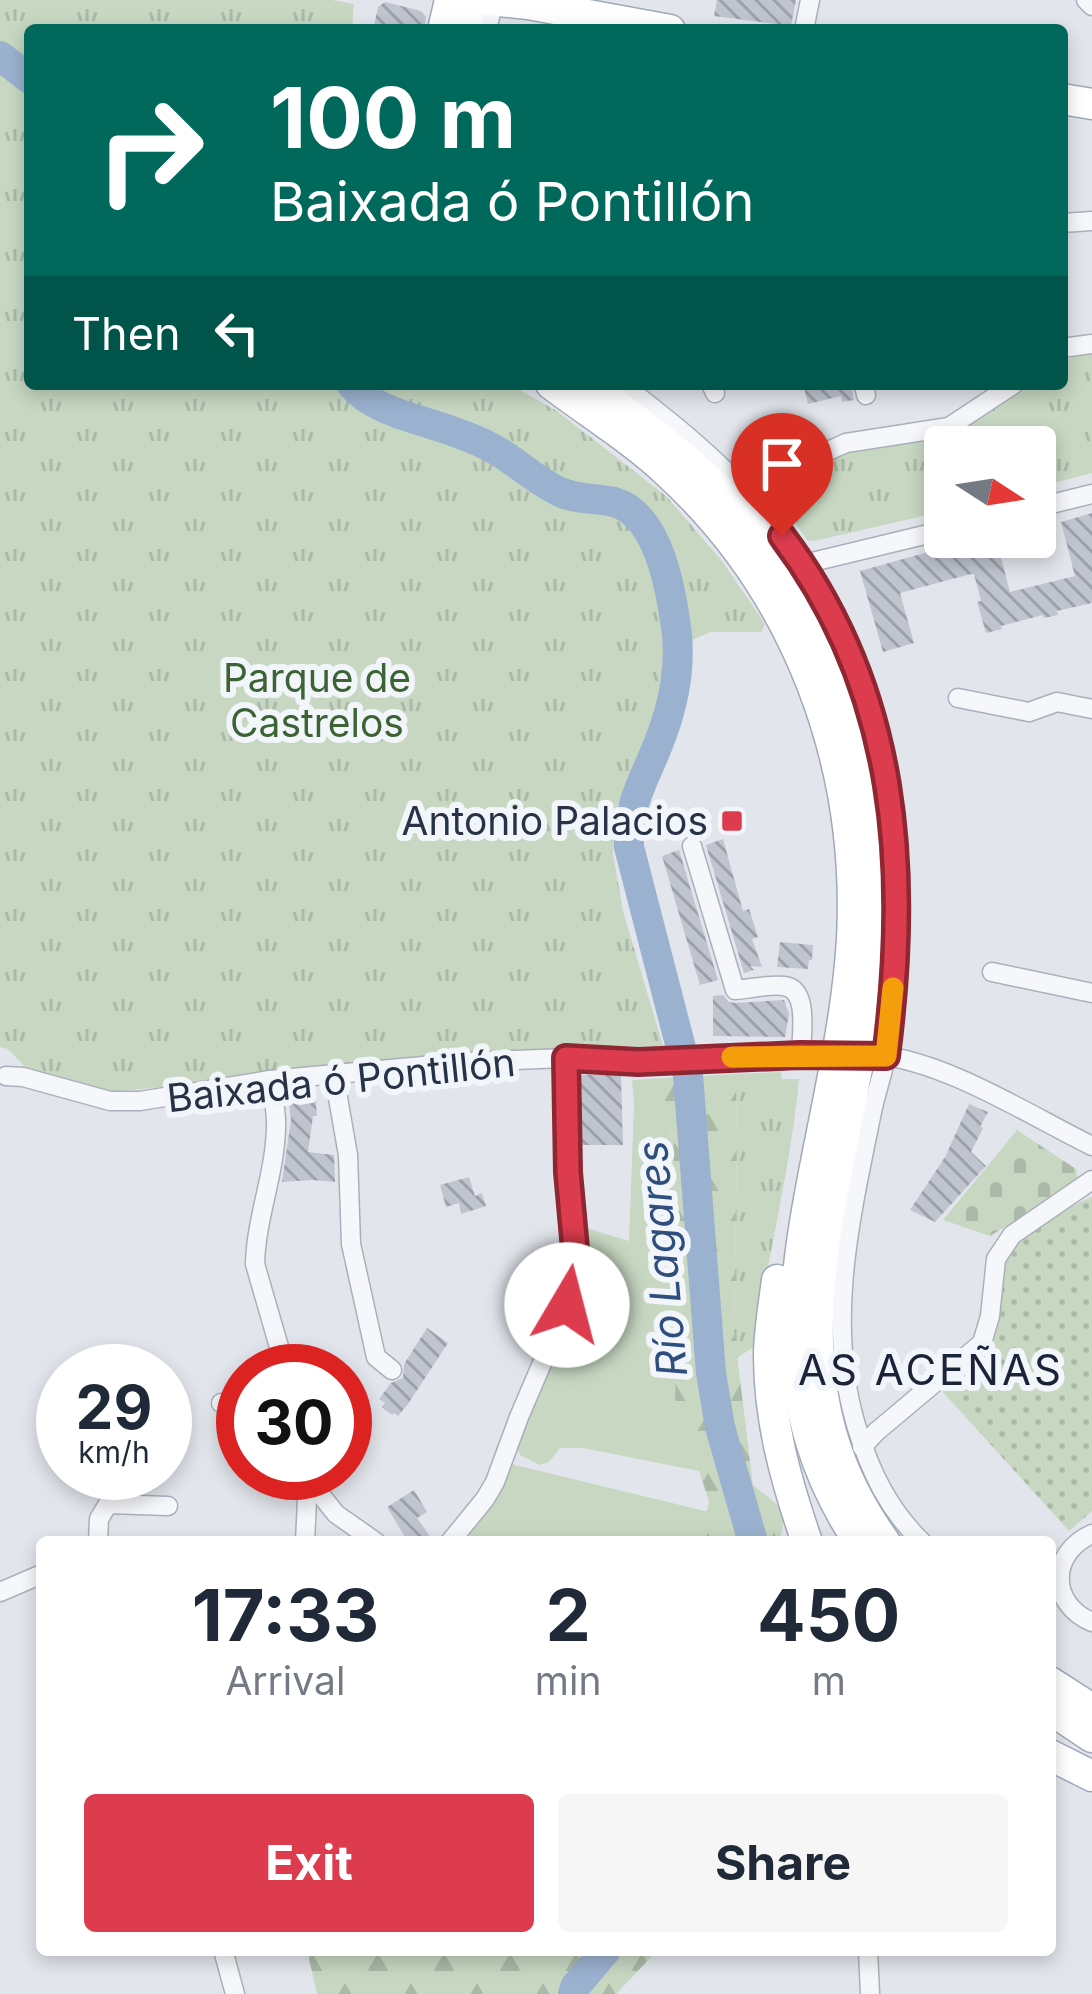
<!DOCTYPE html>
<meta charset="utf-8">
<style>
:root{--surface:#fff;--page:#f6f6f7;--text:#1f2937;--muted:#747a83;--accent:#dc3c4d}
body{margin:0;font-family:Inter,sans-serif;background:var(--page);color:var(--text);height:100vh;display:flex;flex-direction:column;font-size:45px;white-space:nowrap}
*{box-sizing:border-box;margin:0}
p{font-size:39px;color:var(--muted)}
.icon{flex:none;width:66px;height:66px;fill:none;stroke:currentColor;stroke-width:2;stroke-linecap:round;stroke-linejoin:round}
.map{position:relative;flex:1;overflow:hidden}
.drawer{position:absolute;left:36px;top:1536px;width:1020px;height:420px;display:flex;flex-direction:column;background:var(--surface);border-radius:12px;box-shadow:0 6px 18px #0003}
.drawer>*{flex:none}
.banner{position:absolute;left:24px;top:24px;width:1044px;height:366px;border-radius:12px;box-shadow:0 6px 18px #0003;background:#00695c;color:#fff;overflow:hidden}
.needle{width:78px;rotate:102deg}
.controls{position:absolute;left:924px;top:426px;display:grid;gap:24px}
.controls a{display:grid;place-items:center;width:132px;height:132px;border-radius:12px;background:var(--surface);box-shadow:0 6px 18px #0003;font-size:60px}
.speed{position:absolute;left:36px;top:1344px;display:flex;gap:24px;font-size:60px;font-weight:700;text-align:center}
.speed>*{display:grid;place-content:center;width:156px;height:156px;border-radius:50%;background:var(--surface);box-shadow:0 6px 18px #0003;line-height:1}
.speed small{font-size:30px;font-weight:400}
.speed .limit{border:18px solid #d22;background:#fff;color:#111}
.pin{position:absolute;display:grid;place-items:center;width:102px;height:102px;color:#fff;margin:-123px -51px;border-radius:50% 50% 50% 0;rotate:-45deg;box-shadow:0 0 12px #0007}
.pin .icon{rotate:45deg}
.me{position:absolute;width:132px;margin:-66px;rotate:8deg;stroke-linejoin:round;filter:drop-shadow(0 0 9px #0008)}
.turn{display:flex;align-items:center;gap:42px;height:252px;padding:0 48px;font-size:54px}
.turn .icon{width:156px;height:156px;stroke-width:2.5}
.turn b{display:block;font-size:84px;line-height:102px}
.then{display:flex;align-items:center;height:114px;padding:0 48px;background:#0003;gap:24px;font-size:45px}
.eta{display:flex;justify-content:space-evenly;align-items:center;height:204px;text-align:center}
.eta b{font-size:72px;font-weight:700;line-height:84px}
.primary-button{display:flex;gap:24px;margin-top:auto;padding:24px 48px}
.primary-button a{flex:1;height:138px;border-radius:12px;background:var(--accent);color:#fff;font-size:48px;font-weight:700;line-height:138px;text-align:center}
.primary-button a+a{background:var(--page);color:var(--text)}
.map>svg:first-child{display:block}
</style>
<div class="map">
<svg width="1092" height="1994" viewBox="0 0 1092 1994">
<defs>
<pattern id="forest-firs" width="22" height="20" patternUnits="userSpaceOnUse" patternTransform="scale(3)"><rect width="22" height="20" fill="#c7d7c2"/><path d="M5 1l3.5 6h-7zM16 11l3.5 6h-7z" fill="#abb9a8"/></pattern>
<pattern id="cemetery-stones" width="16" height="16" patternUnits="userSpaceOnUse" patternTransform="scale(3)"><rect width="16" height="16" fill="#c7d7c2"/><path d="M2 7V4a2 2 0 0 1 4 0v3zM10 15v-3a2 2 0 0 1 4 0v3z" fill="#abb9a8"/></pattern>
<pattern id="park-tufts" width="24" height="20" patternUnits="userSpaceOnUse" patternTransform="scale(3)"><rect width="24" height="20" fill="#c7d7c2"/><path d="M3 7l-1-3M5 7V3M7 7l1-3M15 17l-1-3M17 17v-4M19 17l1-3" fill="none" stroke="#abb9a8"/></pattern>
<pattern id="garden-dots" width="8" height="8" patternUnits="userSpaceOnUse" patternTransform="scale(3)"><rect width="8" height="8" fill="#c7d7c2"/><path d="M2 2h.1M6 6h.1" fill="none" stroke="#abb9a8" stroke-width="1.8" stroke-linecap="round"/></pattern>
<pattern id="building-back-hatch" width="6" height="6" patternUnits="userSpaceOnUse" patternTransform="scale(3)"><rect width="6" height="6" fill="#bfc4cf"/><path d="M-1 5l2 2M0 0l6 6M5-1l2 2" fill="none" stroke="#9ba0aa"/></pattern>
</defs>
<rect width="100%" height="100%" fill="#e2e6ec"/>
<g fill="#c7d7c2">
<polygon points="634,1104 670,1125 679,1261 675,1399 699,1471 583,1448 560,1448 549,1462 540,1465 520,1455 516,1442 556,1350 579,1226 629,1241"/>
<polygon points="511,1464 709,1512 700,1542 494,1542 463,1534"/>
</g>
<g fill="url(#forest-firs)">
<polygon points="736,1074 737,1145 734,1331 753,1485 785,1511 780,1542 700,1542 709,1501 675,1399 679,1261 670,1125 634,1104 632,1080"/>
<polygon points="307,1950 651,1950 653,1955 616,1994 317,1994"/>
</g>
<polygon fill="url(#cemetery-stones)" points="1017,1130 1076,1169 1078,1182 990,1236 943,1220"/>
<g fill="url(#park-tufts)">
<polygon points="0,0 332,0 354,4 352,30 30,30 30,384 509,384 557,411 666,496 722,561 765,624 761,632 710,632 668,651 654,727 617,807 613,854 623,911 663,1046 556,1050 110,1092 26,1068 8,1049 0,1047"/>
<polygon points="1092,351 1092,473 1035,488 1035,447 945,447 945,511 814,541 807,540 784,506 783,497 789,483 805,470 833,454 947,431 1023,384 1062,384 1062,361"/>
<path d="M 781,1072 L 782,1079 L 799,1079 C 791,1169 767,1256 755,1346 L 737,1358 L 734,1331 L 737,1145 L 736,1074 Z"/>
</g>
<path fill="url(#garden-dots)" d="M 1092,1197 L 1092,1511 L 1069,1531 L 941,1390 C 956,1377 979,1363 989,1346 C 1006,1319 995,1277 1006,1254 C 1016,1236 1072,1205 1092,1197 Z"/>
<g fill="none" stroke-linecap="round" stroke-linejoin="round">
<g stroke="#9ab1cf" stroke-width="30">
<polyline points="0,56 30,79"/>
<path d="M 351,384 C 373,411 416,418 449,430 C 466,436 483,442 499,452 C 519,464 538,482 560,492 C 577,500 596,498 614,502 C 660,515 672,594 677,635 C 680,669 674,702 662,734 C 647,777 628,798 629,847 L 688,1075 L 711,1373 L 720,1427 L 753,1542"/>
<polyline points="573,1994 575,1987 606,1950"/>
</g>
</g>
<g fill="url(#building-back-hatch)">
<polygon points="717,0 796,0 791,26 714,16"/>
<polygon points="385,2 421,11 426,17 424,30 373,30 378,7"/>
<polygon points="803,384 851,384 854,400 842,402 841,396 808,404"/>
<polygon points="1092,513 1092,603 1057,611 1058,615 1044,618 1043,615 1001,626 1002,629 986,633 977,602 981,601 974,574 971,574 900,593 914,643 883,652 860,571 946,547 947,550 996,538 1010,592 1075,576 1061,522"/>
<polygon points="723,839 743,911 749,909 758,937 752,939 762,967 750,966 754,970 744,973 706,845"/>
<polygon points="679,850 718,980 700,985 662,856"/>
<polygon points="780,942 813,945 812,960 809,960 808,969 777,967"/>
<polygon points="723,995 729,1002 735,1003 784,1000 789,1014 785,1037 713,1036 713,996"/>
<polygon points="579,1075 621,1075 623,1145 581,1145"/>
<polygon points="315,1093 317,1116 313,1116 308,1152 334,1155 335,1182 312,1180 282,1182 291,1120 288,1095"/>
<polygon points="969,1104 988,1112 980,1127 983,1128 971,1152 986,1166 935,1222 910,1210 945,1157"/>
<polygon points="469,1177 475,1196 482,1193 486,1206 461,1214 459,1203 446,1207 440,1185"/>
<polygon points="427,1328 448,1343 408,1404 398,1416 394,1413 392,1415 382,1407 385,1403 379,1399 391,1383 403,1378 404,1364"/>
<polygon points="414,1490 427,1512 417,1518 434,1542 408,1542 387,1507"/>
</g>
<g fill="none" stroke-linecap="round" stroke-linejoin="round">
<g stroke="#aab0ba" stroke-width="21">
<g id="minor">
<polyline points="1086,0 1092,6"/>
<polyline points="487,30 494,1"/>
<polyline points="804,30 810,0"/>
<polyline points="1062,223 1092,221"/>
<polyline points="1062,348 1092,344"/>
<path d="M 622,384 C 670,421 717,458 757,504 C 852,612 896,755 898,897 C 898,921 897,946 896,970 C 894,988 889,1006 888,1024 C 887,1033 888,1041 887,1051 C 884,1071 876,1092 872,1112 C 851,1216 825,1321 856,1425 C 870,1471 888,1509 922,1542"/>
<polyline points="711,384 715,393"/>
<polyline points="864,384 866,395"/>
<polyline points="743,489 846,443 949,427 1014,384"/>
<polyline points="1035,508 1092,494"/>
<polyline points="804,564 945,530"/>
<polyline points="958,698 1029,712 1057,702 1092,709"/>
<path d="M 692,846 L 735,990 C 750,989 769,984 784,986 C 810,989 801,1036 801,1056"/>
<polyline points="992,972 1092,993"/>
<path d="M 877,1055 C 945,1061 1029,1115 1092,1146"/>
<polyline points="334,1075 348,1155 351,1244 376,1357 392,1370"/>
<polyline points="6,1076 23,1077 110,1101 140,1101 270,1080 467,1062 565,1058 638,1062 812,1056"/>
<path d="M 270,1080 C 273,1096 277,1112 276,1128 C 275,1174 256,1218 255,1264 L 286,1371"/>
<polyline points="221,1403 243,1402"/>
<polyline points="862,1447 876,1432 982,1343 990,1316 996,1259 1012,1235 1092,1180"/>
<polyline points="306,1473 308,1479 336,1514 376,1542"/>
<path d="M 1092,1534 C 1049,1553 1049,1604 1092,1622"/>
<polyline points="98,1542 99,1519 108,1504 168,1506"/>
<polyline points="305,1542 308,1478"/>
<polyline points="450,1542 485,1499 495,1482 519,1417 567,1305 572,1285 576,1260 568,1172 565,1058"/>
<polyline points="0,1592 42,1574"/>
<polyline points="223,1950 235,1994"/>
<polyline points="868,1950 870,1994"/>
</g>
</g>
<g stroke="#a0a9b9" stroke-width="33">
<g id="primary">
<polyline points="488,0 528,4 670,30"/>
<polyline points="443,30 450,0"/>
<polyline points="465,30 471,0"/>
<polyline points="1062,99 1092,104"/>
<path d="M 551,384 C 589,413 632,439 667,472 C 798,592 861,763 852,939 C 848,1006 834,1072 821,1137 C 791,1285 770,1408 859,1542"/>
<path d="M 588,384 C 639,422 691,458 733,506 C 865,657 894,861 860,1052 C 830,1223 771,1386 885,1542"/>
<path d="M 777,1280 C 774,1304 769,1331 769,1356 C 769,1421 786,1481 807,1542"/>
<polyline points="1050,1682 1092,1709"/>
<polyline points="1050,1709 1092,1737"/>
<polyline points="1050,1755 1092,1776"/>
</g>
</g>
<use href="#minor" stroke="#f6f7fa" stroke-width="18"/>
<use href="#primary" stroke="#fff" stroke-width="30"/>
<g stroke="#aab0ba" stroke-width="21" stroke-linecap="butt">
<polyline id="minor-bridge" points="812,1056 875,1055"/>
</g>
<use href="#minor-bridge" stroke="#f6f7fa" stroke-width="18"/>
</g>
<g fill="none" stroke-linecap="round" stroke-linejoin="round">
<g stroke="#8f2732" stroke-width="30">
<path id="route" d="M 567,1305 L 576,1260 L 568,1172 L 566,1058 L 638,1062 L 800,1055 L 886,1056 C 910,871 899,691 782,536"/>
</g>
<use href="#route" stroke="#dc3c4d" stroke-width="21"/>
<polyline stroke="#f59e0b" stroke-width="21" points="732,1057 886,1056 893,988"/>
</g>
<rect fill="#dc3c4d" stroke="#f2f5f9" stroke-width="4.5" x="720" y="809" width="24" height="24" rx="6"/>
<g text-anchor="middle" stroke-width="12" stroke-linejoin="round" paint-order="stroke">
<g font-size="39" fill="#3b6334" stroke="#f2f5f9">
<text x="317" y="692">Parque de<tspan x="317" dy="45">Castrelos</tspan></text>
</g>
<g font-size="39" fill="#283246" stroke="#f2f5f9" text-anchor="end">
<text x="708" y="835">Antonio Palacios</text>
</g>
<g font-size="39" fill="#283246" stroke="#f2f5f9">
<text transform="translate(341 1080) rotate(-6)" y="14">Baixada ó Pontillón</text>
</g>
<g font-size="42" font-style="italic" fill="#2e4e7e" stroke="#f2f5f9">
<text transform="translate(662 1259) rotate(-95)" y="15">Río Lagares</text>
</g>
<g font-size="42" letter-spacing="3" fill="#1a2337" stroke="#f2f5f9">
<text x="931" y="1385">AS ACEÑAS</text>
</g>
</g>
</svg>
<div class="controls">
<a><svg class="needle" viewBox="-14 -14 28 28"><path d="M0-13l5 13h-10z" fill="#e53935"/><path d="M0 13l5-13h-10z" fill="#747a83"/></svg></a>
</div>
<div class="speed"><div>29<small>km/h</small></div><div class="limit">30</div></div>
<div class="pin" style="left:782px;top:536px;background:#d93025"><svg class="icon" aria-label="arrive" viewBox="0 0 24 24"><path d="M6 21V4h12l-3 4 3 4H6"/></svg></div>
<svg class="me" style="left:567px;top:1305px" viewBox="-20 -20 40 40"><circle r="19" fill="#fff"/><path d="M0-13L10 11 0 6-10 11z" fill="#dc3c4d"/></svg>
<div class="banner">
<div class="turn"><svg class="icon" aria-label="right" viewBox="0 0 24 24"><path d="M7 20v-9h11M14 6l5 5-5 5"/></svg><div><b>100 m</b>Baixada ó Pontillón</div></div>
<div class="then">Then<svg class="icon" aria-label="left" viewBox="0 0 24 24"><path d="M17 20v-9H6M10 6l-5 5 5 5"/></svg></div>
</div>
<section class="drawer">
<div class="eta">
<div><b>17:33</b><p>Arrival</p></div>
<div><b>2</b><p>min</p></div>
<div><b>450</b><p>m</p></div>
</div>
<div class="primary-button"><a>Exit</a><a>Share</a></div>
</section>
</div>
